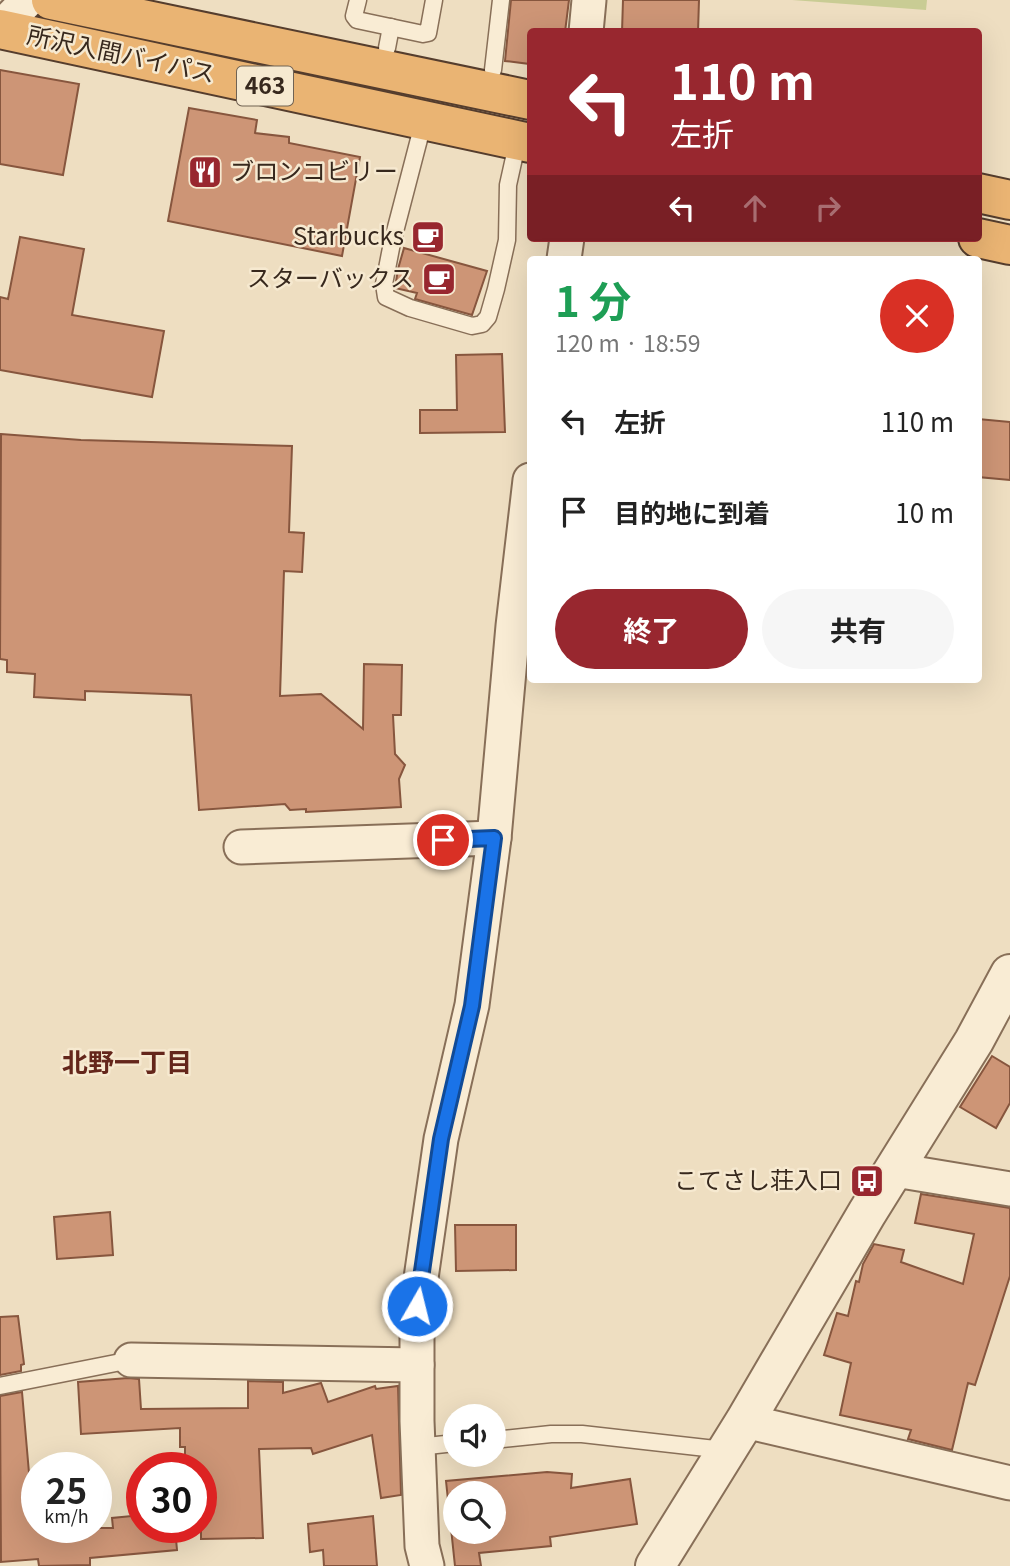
<!DOCTYPE html>
<html lang="ja">
<meta charset="utf-8">
<style>
:root{--surface:#fff;--page:#f6f6f6;--text:#222;--muted:#767676;--accent:#98272f}
body{margin:0;font-family:Georgia,"Noto Sans JP",serif;background:var(--page);color:var(--text);height:100vh;display:flex;flex-direction:column;font-size:26px;white-space:nowrap}
*{box-sizing:border-box;margin:0}
p{font-size:23px;color:var(--muted)}
.icon{flex:none;width:38px;height:38px;fill:none;stroke:currentColor;stroke-width:2;stroke-linecap:round;stroke-linejoin:round}
.map{position:relative;flex:1;overflow:hidden}
.details{position:absolute;left:527px;top:256px;width:455px;height:427px;display:flex;flex-direction:column;background:var(--surface);border-radius:7px;box-shadow:0 7px 28px #0002}
.details>*{flex:none}
.guide{position:absolute;left:527px;top:28px;width:455px;height:214px;border-radius:7px;box-shadow:0 7px 28px #0002;background:#98272f;color:#fff;overflow:hidden}
.buttons{position:absolute;left:443px;top:1404px;display:grid;gap:14px}
.buttons a{display:grid;place-items:center;width:63px;height:63px;border-radius:50%;background:var(--surface);box-shadow:0 7px 28px #0002;font-size:35px}
.speed{position:absolute;left:21px;top:1452px;display:flex;gap:14px;font-size:35px;font-weight:700;text-align:center}
.speed>*{display:grid;place-content:center;width:91px;height:91px;border-radius:50%;background:var(--surface);box-shadow:0 7px 28px #0002;line-height:1}
.speed small{font-size:18px;font-weight:400}
.speed .limit{border:10px solid #d22;background:#fff;color:#111}
.pin{position:absolute;display:grid;place-items:center;width:60px;height:60px;color:#fff;margin:-30px;border:4px solid #fff;border-radius:50%;box-shadow:0 2px 7px #0007}
.me{position:absolute;width:77px;margin:-38px;rotate:8deg;stroke-linejoin:round;filter:drop-shadow(0 0 5px #0008)}
.turn{display:flex;align-items:center;gap:24px;height:147px;padding:0 28px;font-size:32px}
.turn .icon{width:91px;height:91px;stroke-width:2.5}
.turn b{display:block;font-size:49px;line-height:60px}
.lanes{display:flex;align-items:center;height:66px;padding:0 28px;background:#0003;justify-content:center;gap:35px;direction:ltr}
.lanes .off{opacity:.35}
.round{display:grid;place-items:center;flex:none;width:74px;height:74px;border-radius:37px;background:var(--page)}
.headline{display:flex;align-items:center;justify-content:space-between;height:119px;padding:0 28px}
h1{font-size:42px;font-weight:700;line-height:52px;color:#1e9e55}
.cta{display:flex;gap:14px;margin-top:auto;padding:14px 28px}
.cta a{flex:1;height:80px;border-radius:42px;background:var(--accent);color:#fff;font-size:28px;font-weight:700;line-height:80px;text-align:center}
.cta a+a{background:var(--page);color:var(--text)}
ul{padding:0;list-style:none}
li{display:flex;align-items:center;gap:21px;height:91px;padding:0 28px}
li div{flex:1}
li b{display:block;font-size:26px}
li em{font-style:normal}
.map>svg:first-child{display:block}
</style>
<div class="map">
<svg width="1010" height="1566" viewBox="0 0 1010 1566">
<rect width="100%" height="100%" fill="#eedec1"/>
<polygon fill="#c9cc94" points="792,0 927,0 926,10"/>
<g fill="#cd9576" stroke="#87563e" stroke-width="2" fill-rule="evenodd">
<polygon points="511,0 569,0 565,32 530,32 530,64 505,61"/>
<polygon points="623,0 699,0 698,32 622,32"/>
<polygon points="0,70 79,84 63,175 0,164"/>
<polygon points="189,108 257,120 255,133 289,137 289,143 360,157 342,256 168,221"/>
<polygon points="20,237 84,249 72,315 164,331 152,397 0,370 0,297 8,299"/>
<polygon points="404,248 487,271 472,315 415,299 417,293 395,288 398,269"/>
<polygon points="502,354 505,432 420,433 420,410 457,410 456,355"/>
<polygon points="978,419 1010,422 1010,480 978,477"/>
<polygon points="1,434 81,440 292,446 289,532 304,533 302,572 284,571 280,696 321,694 363,729 364,664 402,665 401,715 393,715 395,754 405,765 399,779 401,807 306,812 306,809 290,810 285,804 199,810 191,695 85,691 85,700 34,697 35,674 7,672 7,660 0,659"/>
<polygon points="992,1056 1010,1067 1010,1103 996,1128 960,1107"/>
<polygon points="921,1194 1010,1208 1010,1276 975,1385 968,1383 952,1450 908,1439 911,1430 840,1415 851,1363 824,1355 837,1313 848,1316 856,1281 859,1282 863,1264 874,1244 904,1250 901,1262 963,1284 974,1234 915,1223"/>
<polygon points="110,1212 113,1255 57,1259 54,1217"/>
<polygon points="455,1225 516,1225 516,1270 456,1271"/>
<polygon points="18,1316 24,1364 21,1365 21,1371 0,1375 0,1317"/>
<polygon points="128,1378 139,1379 141,1409 248,1408 248,1381 283,1382 283,1393 321,1383 328,1402 375,1386 376,1389 398,1386 401,1495 381,1498 372,1435 313,1454 311,1448 259,1449 263,1538 201,1539 201,1468 185,1468 185,1447 180,1447 180,1428 81,1434 78,1382"/>
<polygon points="22,1392 31,1496 37,1496 37,1528 113,1528 112,1518 142,1515 142,1528 175,1528 177,1550 90,1558 90,1565 39,1566 38,1559 1,1562 0,1396"/>
<path d="M 547,1472 L 572,1474 L 571,1488 L 630,1479 L 637,1524 L 550,1537 L 551,1546 L 479,1553 L 481,1566 L 455,1566 L 446,1481 ZM 455,1493 L 494,1493 L 494,1531 L 455,1531 Z"/>
<polygon points="373,1516 377,1566 324,1566 323,1550 310,1552 308,1524"/>
</g>
<g fill="none" stroke-linecap="round" stroke-linejoin="round">
<g stroke="#886f58" stroke-width="19">
<g id="service">
<polyline points="358,0 354,16 357,20 423,34 428,33 434,0"/>
<polyline points="387,48 391,27"/>
<polyline points="493,70 501,0"/>
<polyline points="424,120 392,243 384,284 386,297 410,308 472,326 482,324 488,317 496,289 507,240 508,185 518,140"/>
<polyline points="0,1386 131,1360"/>
<polyline points="494,1440 551,1434 582,1434 724,1450"/>
<polyline points="418,1447 455,1443"/>
</g>
</g>
<g stroke="#886f58" stroke-width="37">
<g id="minor">
<polyline points="0,28 28,0"/>
<polyline points="586,32 589,0"/>
<polyline points="564,259 567,238"/>
<polyline points="241,847 494,838"/>
<polyline points="895,1170 1010,1189"/>
<polyline points="131,1360 417,1365"/>
<polyline points="745,1421 1010,1483"/>
<polyline points="427,1566 422,1546 417,1421 417,1306 441,1139 472,1005 494,838 513,626 530,480"/>
</g>
</g>
<g stroke="#886f58" stroke-width="42">
<polyline id="tertiary" points="655,1566 745,1421 867,1213 974,1041 1010,974"/>
</g>
<g stroke="#553d2d" stroke-width="42">
<g id="trunk">
<polyline points="51,0 530,100"/>
<polyline points="0,29 530,143"/>
<polyline points="978,193 1010,200"/>
<polyline points="978,238 1010,245"/>
</g>
</g>
<use href="#service" stroke="#f9ecd4" stroke-width="16"/>
<use href="#minor" stroke="#f9ecd4" stroke-width="33"/>
<use href="#tertiary" stroke="#f9ecd4" stroke-width="38"/>
<use href="#trunk" stroke="#eab473" stroke-width="38"/>
</g>
<g fill="none" stroke-linecap="round" stroke-linejoin="round">
<g stroke="#114b97" stroke-width="18">
<polyline id="route" points="417,1306 441,1139 472,1006 494,838 443,840"/>
</g>
<use href="#route" stroke="#1a73e8" stroke-width="12"/>
</g>
<defs>
<g id="restaurant-square" transform="scale(1.75)"><rect x="-9" y="-9" width="18" height="18" rx="4" fill="#98272f" stroke="#f6e9d0"/><path d="M-5-6h1v4h1v-4h1v4h1v-4h1v5L-1.5 .5V6h-2V.5L-5-1ZM5-6V6H3V1.5H1.5Q1.5-4 5-6Z" fill="#fff"/></g>
<g id="cafe-square" transform="scale(1.75)"><rect x="-9" y="-9" width="18" height="18" rx="4" fill="#98272f" stroke="#f6e9d0"/><path d="M-5.5-4.5H6V0H3Q3 3.5 0 3.5H-2.5Q-5.5 3.5-5.5 0ZM3-3.2v2h1.7v-2ZM-6 4.5H4V6H-6Z" fill="#fff"/></g>
<g id="bus-square" transform="scale(1.75)"><rect x="-9" y="-9" width="18" height="18" rx="4" fill="#98272f" stroke="#f6e9d0"/><path d="M-5-6H5V4H4V6H2V4H-2V6H-4V4H-5ZM-3.5-4V0h7V-4ZM-3.5 1.2v1.5H-2V1.2ZM2 1.2v1.5H3.5V1.2Z" fill="#fff"/></g>
</defs>
<g fill-rule="evenodd">
<use href="#restaurant-square" x="205" y="172"/>
<use href="#cafe-square" x="428" y="237"/>
<use href="#cafe-square" x="439" y="279"/>
<use href="#bus-square" x="867" y="1181"/>
</g>
<g text-anchor="middle" stroke-width="5" stroke-linejoin="round" paint-order="stroke">
<rect fill="#f6e9d0" stroke="#706253" stroke-width="2" x="237" y="66.5" width="56" height="39" rx="5"/>
<g font-size="23" font-weight="bold" fill="#37281d">
<text x="265" y="94">463</text>
</g>
<g font-size="24" fill="#37281d" stroke="#f6e9d0">
<text transform="translate(121 55) rotate(12)" y="8">所沢入間バイパス</text>
</g>
<g font-size="24" fill="#37281d" stroke="#f6e9d0" text-anchor="end">
<text x="230" y="180" text-anchor="start">ブロンコビリー</text>
<text x="404" y="245">Starbucks</text>
<text x="414" y="287">スターバックス</text>
<text x="842" y="1189">こてさし荘入口</text>
</g>
<g font-size="26" font-weight="bold" fill="#64261b" stroke="#f6e9d0">
<text x="127" y="1072">北野一丁目</text>
</g>
</g>
</svg>
<div class="buttons">
<a><svg class="icon" aria-label="sound" viewBox="0 0 24 24"><path d="M4 9h4l5-4v14l-5-4H4zM17 9q2 3 0 6"/></svg></a>
<a><svg class="icon" aria-label="search" viewBox="0 0 24 24"><circle cx="10" cy="10" r="6"/><path d="M15 15l6 6"/></svg></a>
</div>
<div class="speed"><div>25<small>km/h</small></div><div class="limit">30</div></div>
<div class="pin" style="left:443px;top:840px;background:#d93025"><svg class="icon" aria-label="arrive" viewBox="0 0 24 24"><path d="M6 21V4h12l-3 4 3 4H6"/></svg></div>
<svg class="me" style="left:417px;top:1306px" viewBox="-20 -20 40 40"><circle r="17" fill="#1a73e8" stroke="#fff" stroke-width="3"/><path d="M0-11L8 9 0 5-8 9z" fill="#fff"/></svg>
<div class="guide">
<div class="turn"><svg class="icon" aria-label="left" viewBox="0 0 24 24"><path d="M17 20v-9H6M10 6l-5 5 5 5"/></svg><div><b>110 m</b>左折</div></div>
<div class="lanes"><svg class="icon" aria-label="left" viewBox="0 0 24 24"><path d="M17 20v-9H6M10 6l-5 5 5 5"/></svg><svg class="icon off" aria-label="ahead" viewBox="0 0 24 24"><path d="M12 20V5M6 11l6-6 6 6"/></svg><svg class="icon off" aria-label="right" viewBox="0 0 24 24"><path d="M7 20v-9h11M14 6l5 5-5 5"/></svg></div>
</div>
<section class="details">
<div class="headline"><div><h1>1 分</h1><p>120 m · 18:59</p></div><a class="round" style="background:#d93025;color:#fff"><svg class="icon" aria-label="close" viewBox="0 0 24 24"><path d="M6 6l12 12M18 6L6 18"/></svg></a></div>
<ul>
<li><svg class="icon" aria-label="left" viewBox="0 0 24 24"><path d="M17 20v-9H6M10 6l-5 5 5 5"/></svg><div><b>左折</b></div><em>110 m</em></li>
<li><svg class="icon" aria-label="arrive" viewBox="0 0 24 24"><path d="M6 21V4h12l-3 4 3 4H6"/></svg><div><b>目的地に到着</b></div><em>10 m</em></li>
</ul>
<div class="cta"><a>終了</a><a>共有</a></div>
</section>
</div>
